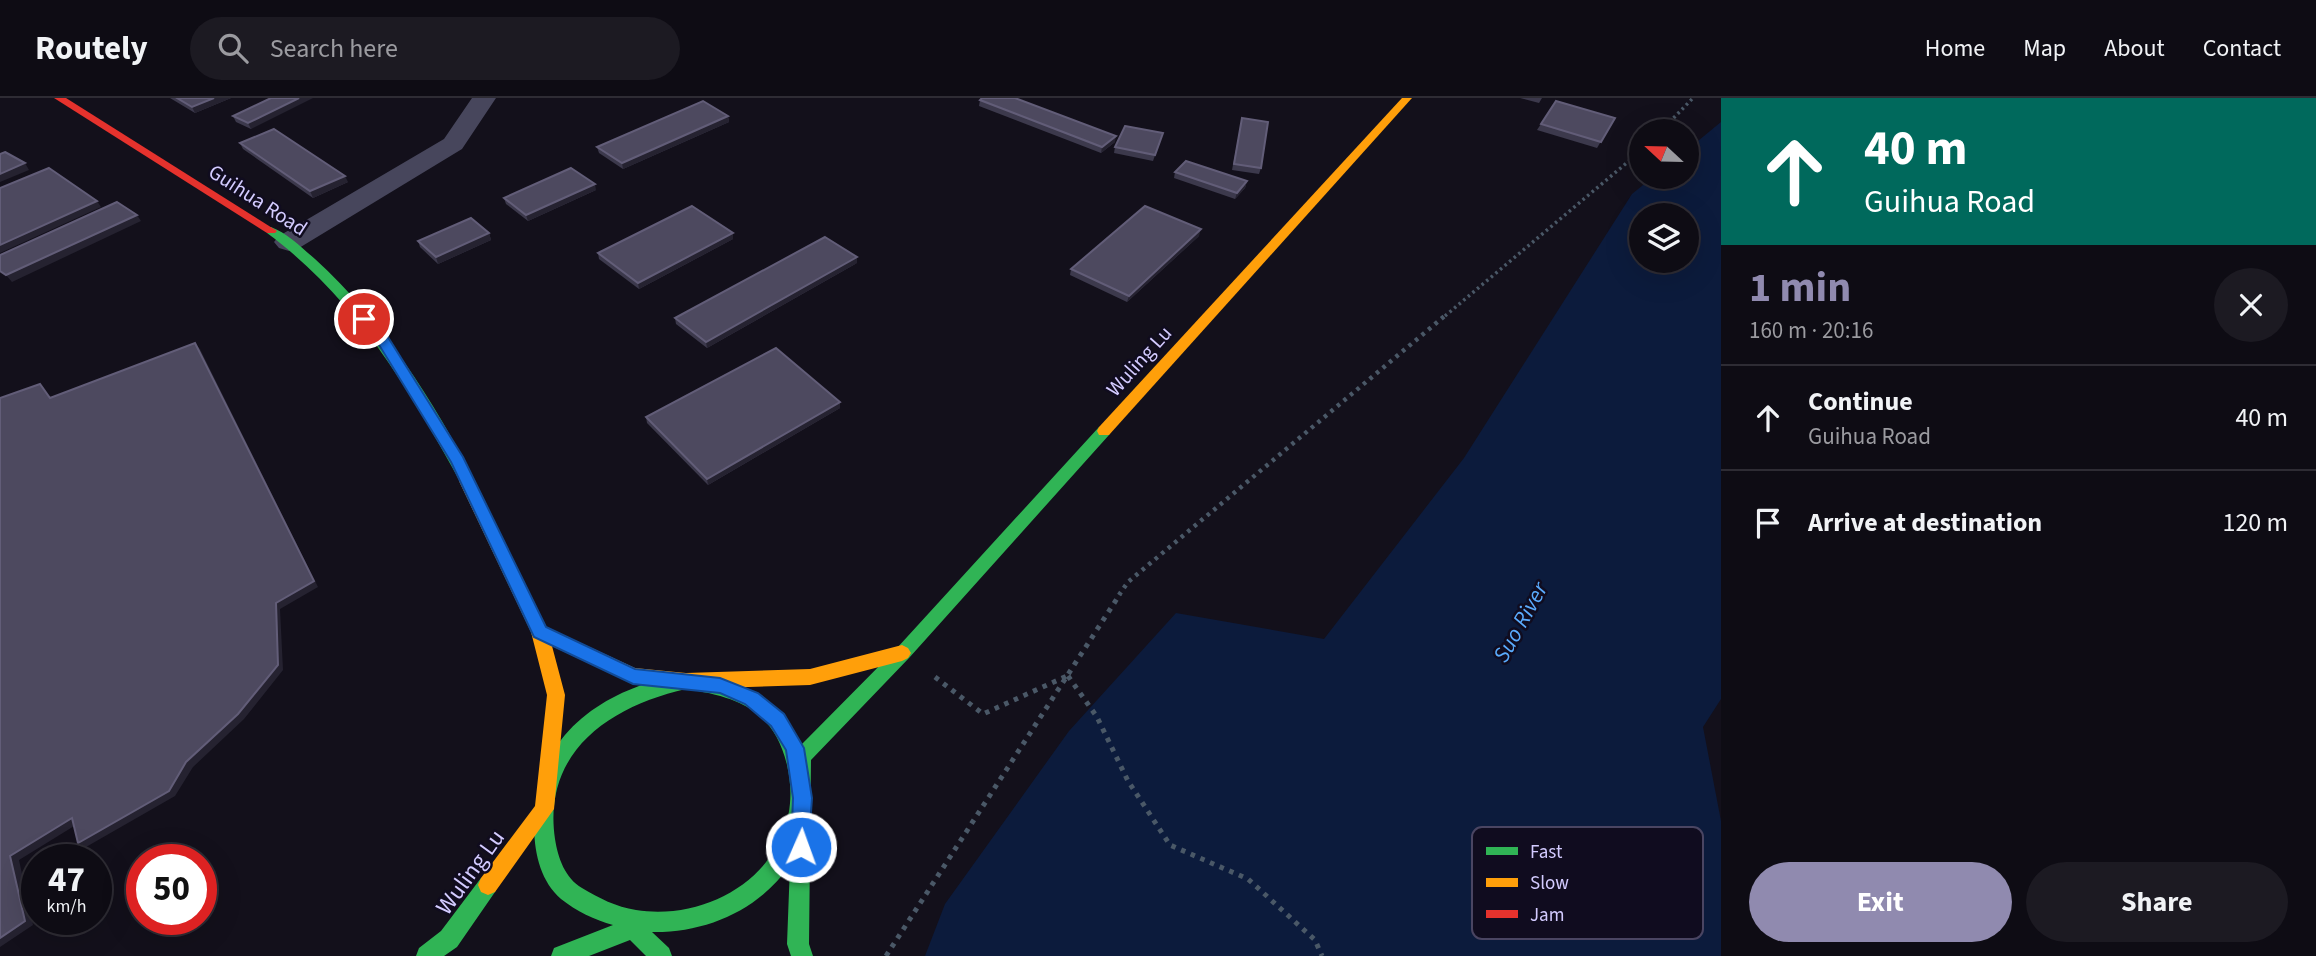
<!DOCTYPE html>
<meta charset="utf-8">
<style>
:root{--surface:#0e0c14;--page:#1c1a22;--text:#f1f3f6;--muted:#9b9ba0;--line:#2e2c34;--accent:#908aaf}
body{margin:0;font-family:"Source Sans 3",sans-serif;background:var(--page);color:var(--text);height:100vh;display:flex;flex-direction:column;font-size:26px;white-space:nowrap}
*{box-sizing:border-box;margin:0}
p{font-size:23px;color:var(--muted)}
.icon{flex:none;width:38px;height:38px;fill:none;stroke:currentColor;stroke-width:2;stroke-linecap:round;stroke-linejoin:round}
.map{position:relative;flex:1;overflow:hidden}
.side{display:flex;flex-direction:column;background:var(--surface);width:595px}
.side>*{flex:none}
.guide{background:#00695c;color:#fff;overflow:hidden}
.needle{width:46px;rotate:292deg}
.buttons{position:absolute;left:1629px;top:21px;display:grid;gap:14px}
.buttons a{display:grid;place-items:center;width:70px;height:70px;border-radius:50%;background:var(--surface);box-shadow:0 7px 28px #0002,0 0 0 2px var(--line);font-size:35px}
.speed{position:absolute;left:21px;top:746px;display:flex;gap:14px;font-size:35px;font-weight:700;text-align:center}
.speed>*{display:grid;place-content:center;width:91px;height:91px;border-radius:50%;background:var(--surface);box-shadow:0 7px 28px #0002,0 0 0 2px var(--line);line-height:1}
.speed small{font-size:18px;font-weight:400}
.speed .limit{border:10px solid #d22;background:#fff;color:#111}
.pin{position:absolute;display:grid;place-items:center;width:60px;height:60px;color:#fff;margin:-30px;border:4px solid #fff;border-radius:50%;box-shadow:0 2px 7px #0007}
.me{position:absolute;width:77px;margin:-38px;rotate:2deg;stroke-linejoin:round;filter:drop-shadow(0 0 5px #0008)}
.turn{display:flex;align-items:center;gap:24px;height:147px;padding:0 28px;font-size:32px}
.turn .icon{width:91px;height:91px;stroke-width:2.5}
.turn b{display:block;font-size:49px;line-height:60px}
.round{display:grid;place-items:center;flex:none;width:74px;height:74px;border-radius:37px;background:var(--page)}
.headline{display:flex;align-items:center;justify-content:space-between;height:119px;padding:0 28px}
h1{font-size:42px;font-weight:700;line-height:52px;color:var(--accent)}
.button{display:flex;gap:14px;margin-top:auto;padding:14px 28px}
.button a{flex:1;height:80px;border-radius:42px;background:var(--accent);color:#fff;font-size:28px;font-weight:700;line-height:80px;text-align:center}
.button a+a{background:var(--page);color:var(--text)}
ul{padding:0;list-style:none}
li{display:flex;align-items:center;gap:21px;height:105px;padding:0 28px;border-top:2px solid var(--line)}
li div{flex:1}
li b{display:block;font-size:26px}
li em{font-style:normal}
header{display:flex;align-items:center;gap:42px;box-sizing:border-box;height:98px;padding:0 35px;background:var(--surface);border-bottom:2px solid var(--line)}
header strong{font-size:33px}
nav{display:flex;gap:38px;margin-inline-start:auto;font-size:24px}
.search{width:490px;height:63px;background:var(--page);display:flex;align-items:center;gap:18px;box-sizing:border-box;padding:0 24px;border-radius:38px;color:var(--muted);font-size:26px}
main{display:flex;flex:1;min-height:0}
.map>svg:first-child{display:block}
</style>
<header>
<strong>Routely</strong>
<div class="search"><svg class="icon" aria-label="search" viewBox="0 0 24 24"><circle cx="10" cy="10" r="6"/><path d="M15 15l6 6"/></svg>Search here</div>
<nav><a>Home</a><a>Map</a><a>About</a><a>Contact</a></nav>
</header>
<main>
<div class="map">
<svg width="1721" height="858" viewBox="0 0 1721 858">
<rect width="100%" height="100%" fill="#13101b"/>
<path fill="#0c1b3c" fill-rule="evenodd" d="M 1721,24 L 1721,601 L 1703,629 L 1721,723 L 1721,858 L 925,858 L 945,806 L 1069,633 L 1176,515 L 1324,541 L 1464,360 L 1632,96 L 1653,79 L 1687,79 L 1687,52 ZM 1642,117 L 1687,117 L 1687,163 L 1642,163 Z"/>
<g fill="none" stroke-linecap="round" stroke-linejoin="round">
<g stroke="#4a5867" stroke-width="3.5" stroke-dasharray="2.5 3.5" stroke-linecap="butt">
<polyline points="1661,33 1693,0"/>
<polyline points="1445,218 1642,52"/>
</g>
<polyline stroke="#4a5867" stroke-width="4.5" stroke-dasharray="3.5 5" stroke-linecap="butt" points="1119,497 1128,484 1447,216"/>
<g stroke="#4a5867" stroke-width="5" stroke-dasharray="4.5 6" stroke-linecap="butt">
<polyline points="1068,578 1097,619 1128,683 1170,747 1248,781 1315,842 1322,858"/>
<polyline points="935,579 983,616 1067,578"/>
<polyline points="886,858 1120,496"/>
</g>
<polygon fill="#47465c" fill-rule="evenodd" points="472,0 496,0 462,51 299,150 289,153 279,150 274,144 279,138 444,41"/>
<g fill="#30b455" fill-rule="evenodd">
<path d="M 271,129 C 287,135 302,150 315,161 C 383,223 433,302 475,383 L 472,387 L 462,387 C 410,292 356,201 267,135 L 267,131 Z"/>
<path d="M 1104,328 L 1111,333 L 1109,337 L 909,560 L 811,662 L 809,846 L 813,858 L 791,858 L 787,846 L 790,767 C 759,812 706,835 652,834 L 669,850 L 672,858 L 646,858 L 630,842 L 589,858 L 551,858 L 554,850 L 613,827 C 595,822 576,813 561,801 C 520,766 531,680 561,642 C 581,616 609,599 639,588 C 675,575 696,572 732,585 C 766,597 786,615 801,647 L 897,550 L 1099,329 ZM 686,591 C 738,599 774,612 787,667 C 809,759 722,825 636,812 C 616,809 599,800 582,790 C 565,780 558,760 555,741 C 542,653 611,608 686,591 Z"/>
<polygon points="488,777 495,780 498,787 495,794 457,849 444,858 416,858 419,850 441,833 481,780"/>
</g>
<g fill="#ff9f0a" fill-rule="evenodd">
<polygon points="1402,0 1412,0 1109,337 1099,337 1097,333 1099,329"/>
<polygon points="467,377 475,383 546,529 635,570 686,575 810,571 902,547 908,550 911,555 908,560 902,563 810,587 686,591 633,586 552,548 565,597 554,711 495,794 488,797 481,794 478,787 481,780 535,708 547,597 531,534 459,383"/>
</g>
<polygon fill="#e5322d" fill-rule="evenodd" points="54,0 66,0 277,133 275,135 267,135"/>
</g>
<g fill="#3c394c">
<polygon points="170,0 231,0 195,15"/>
<polygon points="271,0 251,31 236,24 233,18"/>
<polygon points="1520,0 1542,0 1539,5"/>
<polygon points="980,2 1115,44 1101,55 979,8"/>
<polygon points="1556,3 1615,20 1597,50 1537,32"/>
<polygon points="728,18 729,24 623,71 599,55 597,49"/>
<polygon points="1242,20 1261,70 1259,76 1232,72"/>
<polygon points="1163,35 1153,63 1114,55 1115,49"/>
<polygon points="240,45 348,84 313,100 243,51"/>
<polygon points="1175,74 1247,83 1245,90 1235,101 1174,80"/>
<polygon points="596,92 528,123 506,106 504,100"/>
<polygon points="489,135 491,142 438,166 420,149 418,143"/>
<polygon points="1199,138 1127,204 1070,177 1071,171"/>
<polygon points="733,141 639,191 599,161 598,155"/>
<polygon points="857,165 707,250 676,226 675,220"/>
<polygon points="840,310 708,387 647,325 646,319"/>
</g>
<g fill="#252230">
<polygon points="214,0 231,0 195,15 192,9"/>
<polygon points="299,0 313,0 251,31 248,25"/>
<polygon points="728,18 729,24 623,71 622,65"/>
<polygon points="1116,38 1115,44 1101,55 1102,49"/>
<polygon points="25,65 29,72 0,84 0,76"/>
<polygon points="345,78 348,84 313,100 310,93"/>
<polygon points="1247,83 1245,90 1235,101 1237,95"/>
<polygon points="595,86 596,92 528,123 526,117"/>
<polygon points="97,103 101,109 0,155 0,147"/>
<polygon points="137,117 141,123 12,184 6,177"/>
<polygon points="1201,131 1199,138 1127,204 1129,198"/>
<polygon points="489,135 491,142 438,166 436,159"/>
<polygon points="733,135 733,141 639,191 638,185"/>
<polygon points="857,159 857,165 707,250 706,244"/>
<polygon points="195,245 200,251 318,489 280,511 283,572 244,621 193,669 175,698 86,749 78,745 276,505"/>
<polygon points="840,304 840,310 708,387 707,381"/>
<polygon points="72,720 79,725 19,762 33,827 0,849 0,840 10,758"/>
</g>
<g fill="#4d495f" stroke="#625d78" stroke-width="2">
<polygon points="177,0 214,0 192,9"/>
<polygon points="271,0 299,0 248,25 233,18"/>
<polygon points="982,0 1015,0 1116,38 1102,49 980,2"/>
<polygon points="703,3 728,18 622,65 597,49"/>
<polygon points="1556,3 1615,20 1601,44 1541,26"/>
<polygon points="1242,20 1268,24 1261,70 1234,66"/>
<polygon points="1125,28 1163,35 1155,57 1115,49"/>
<polygon points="274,31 345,78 310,93 240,45"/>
<polygon points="5,54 25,65 0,76 0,56"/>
<polygon points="1186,63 1247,83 1237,95 1175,74"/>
<polygon points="49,70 97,103 0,147 0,90"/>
<polygon points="571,70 595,86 526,117 504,100"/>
<polygon points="117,104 137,117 6,177 0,173 0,157"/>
<polygon points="692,108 733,135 638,185 598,155"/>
<polygon points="1145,108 1201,131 1129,198 1071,171"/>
<polygon points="471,120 489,135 436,159 418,143"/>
<polygon points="825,139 857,159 706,244 675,220"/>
<polygon points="195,245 314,483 276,505 278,567 238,616 186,664 169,693 78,745 72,720 10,758 25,823 0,840 0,300 40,286 50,300"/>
<polygon points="776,250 840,304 707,381 646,319"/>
</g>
<polygon fill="#1a73e8" stroke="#114b97" stroke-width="2" points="364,216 386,236 463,359 546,529 635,571 720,580 758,595 784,616 804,650 812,700 808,756 801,759 794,756 791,749 793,700 786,652 771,628 745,606 720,595 633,586 534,539 451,364 376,242 357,221"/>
<g text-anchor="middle" stroke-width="5" stroke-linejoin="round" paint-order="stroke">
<g font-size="21" fill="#d3cbff" stroke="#100c1f">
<text transform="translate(258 102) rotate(33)" y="7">Guihua Road</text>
<text transform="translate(1139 263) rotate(-48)" y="7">Wuling Lu</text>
</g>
<g font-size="23" font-style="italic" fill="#5aabfd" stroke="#100c1f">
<text transform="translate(1520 524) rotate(-61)" y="8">Suo River</text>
</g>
<g font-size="24" fill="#d3cbff" stroke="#100c1f">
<text transform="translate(470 774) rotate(-54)" y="8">Wuling Lu</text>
</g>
</g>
<rect x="1472" y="729" width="231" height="112" rx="10" fill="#100c1f" stroke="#4a4562" stroke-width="2"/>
<rect x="1486" y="749" width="32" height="8" fill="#30b455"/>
<rect x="1486" y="780" width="32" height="9" fill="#ff9f0a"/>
<rect x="1486" y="812" width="32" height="8" fill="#e5322d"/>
<g font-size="19" fill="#d3cbff">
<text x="1530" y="760">Fast</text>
<text x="1530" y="791">Slow</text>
<text x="1530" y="823">Jam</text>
</g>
</svg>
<div class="buttons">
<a><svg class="needle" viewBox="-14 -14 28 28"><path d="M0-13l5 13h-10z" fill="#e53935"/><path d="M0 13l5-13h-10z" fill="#9b9ba0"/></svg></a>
<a><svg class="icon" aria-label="layers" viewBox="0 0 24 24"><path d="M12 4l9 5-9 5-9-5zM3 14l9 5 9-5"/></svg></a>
</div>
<div class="speed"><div>47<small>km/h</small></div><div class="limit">50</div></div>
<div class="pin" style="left:364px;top:221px;background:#d93025"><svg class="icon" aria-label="arrive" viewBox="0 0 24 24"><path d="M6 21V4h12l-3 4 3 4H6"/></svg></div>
<svg class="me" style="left:801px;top:749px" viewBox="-20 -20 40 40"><circle r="17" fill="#1a73e8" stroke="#fff" stroke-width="3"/><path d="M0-11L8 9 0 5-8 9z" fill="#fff"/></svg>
</div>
<section class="side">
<div class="guide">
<div class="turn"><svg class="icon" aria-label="ahead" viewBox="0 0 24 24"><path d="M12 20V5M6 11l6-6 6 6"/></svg><div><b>40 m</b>Guihua Road</div></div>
</div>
<div class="headline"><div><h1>1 min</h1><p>160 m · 20:16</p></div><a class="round"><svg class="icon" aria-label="close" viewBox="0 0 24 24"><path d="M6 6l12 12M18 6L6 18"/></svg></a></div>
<ul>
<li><svg class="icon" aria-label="ahead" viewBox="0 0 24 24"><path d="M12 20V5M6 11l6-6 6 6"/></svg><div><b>Continue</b><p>Guihua Road</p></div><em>40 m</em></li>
<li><svg class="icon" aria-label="arrive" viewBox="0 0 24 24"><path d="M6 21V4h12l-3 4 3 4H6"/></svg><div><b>Arrive at destination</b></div><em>120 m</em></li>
</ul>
<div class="button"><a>Exit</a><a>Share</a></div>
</section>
</main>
